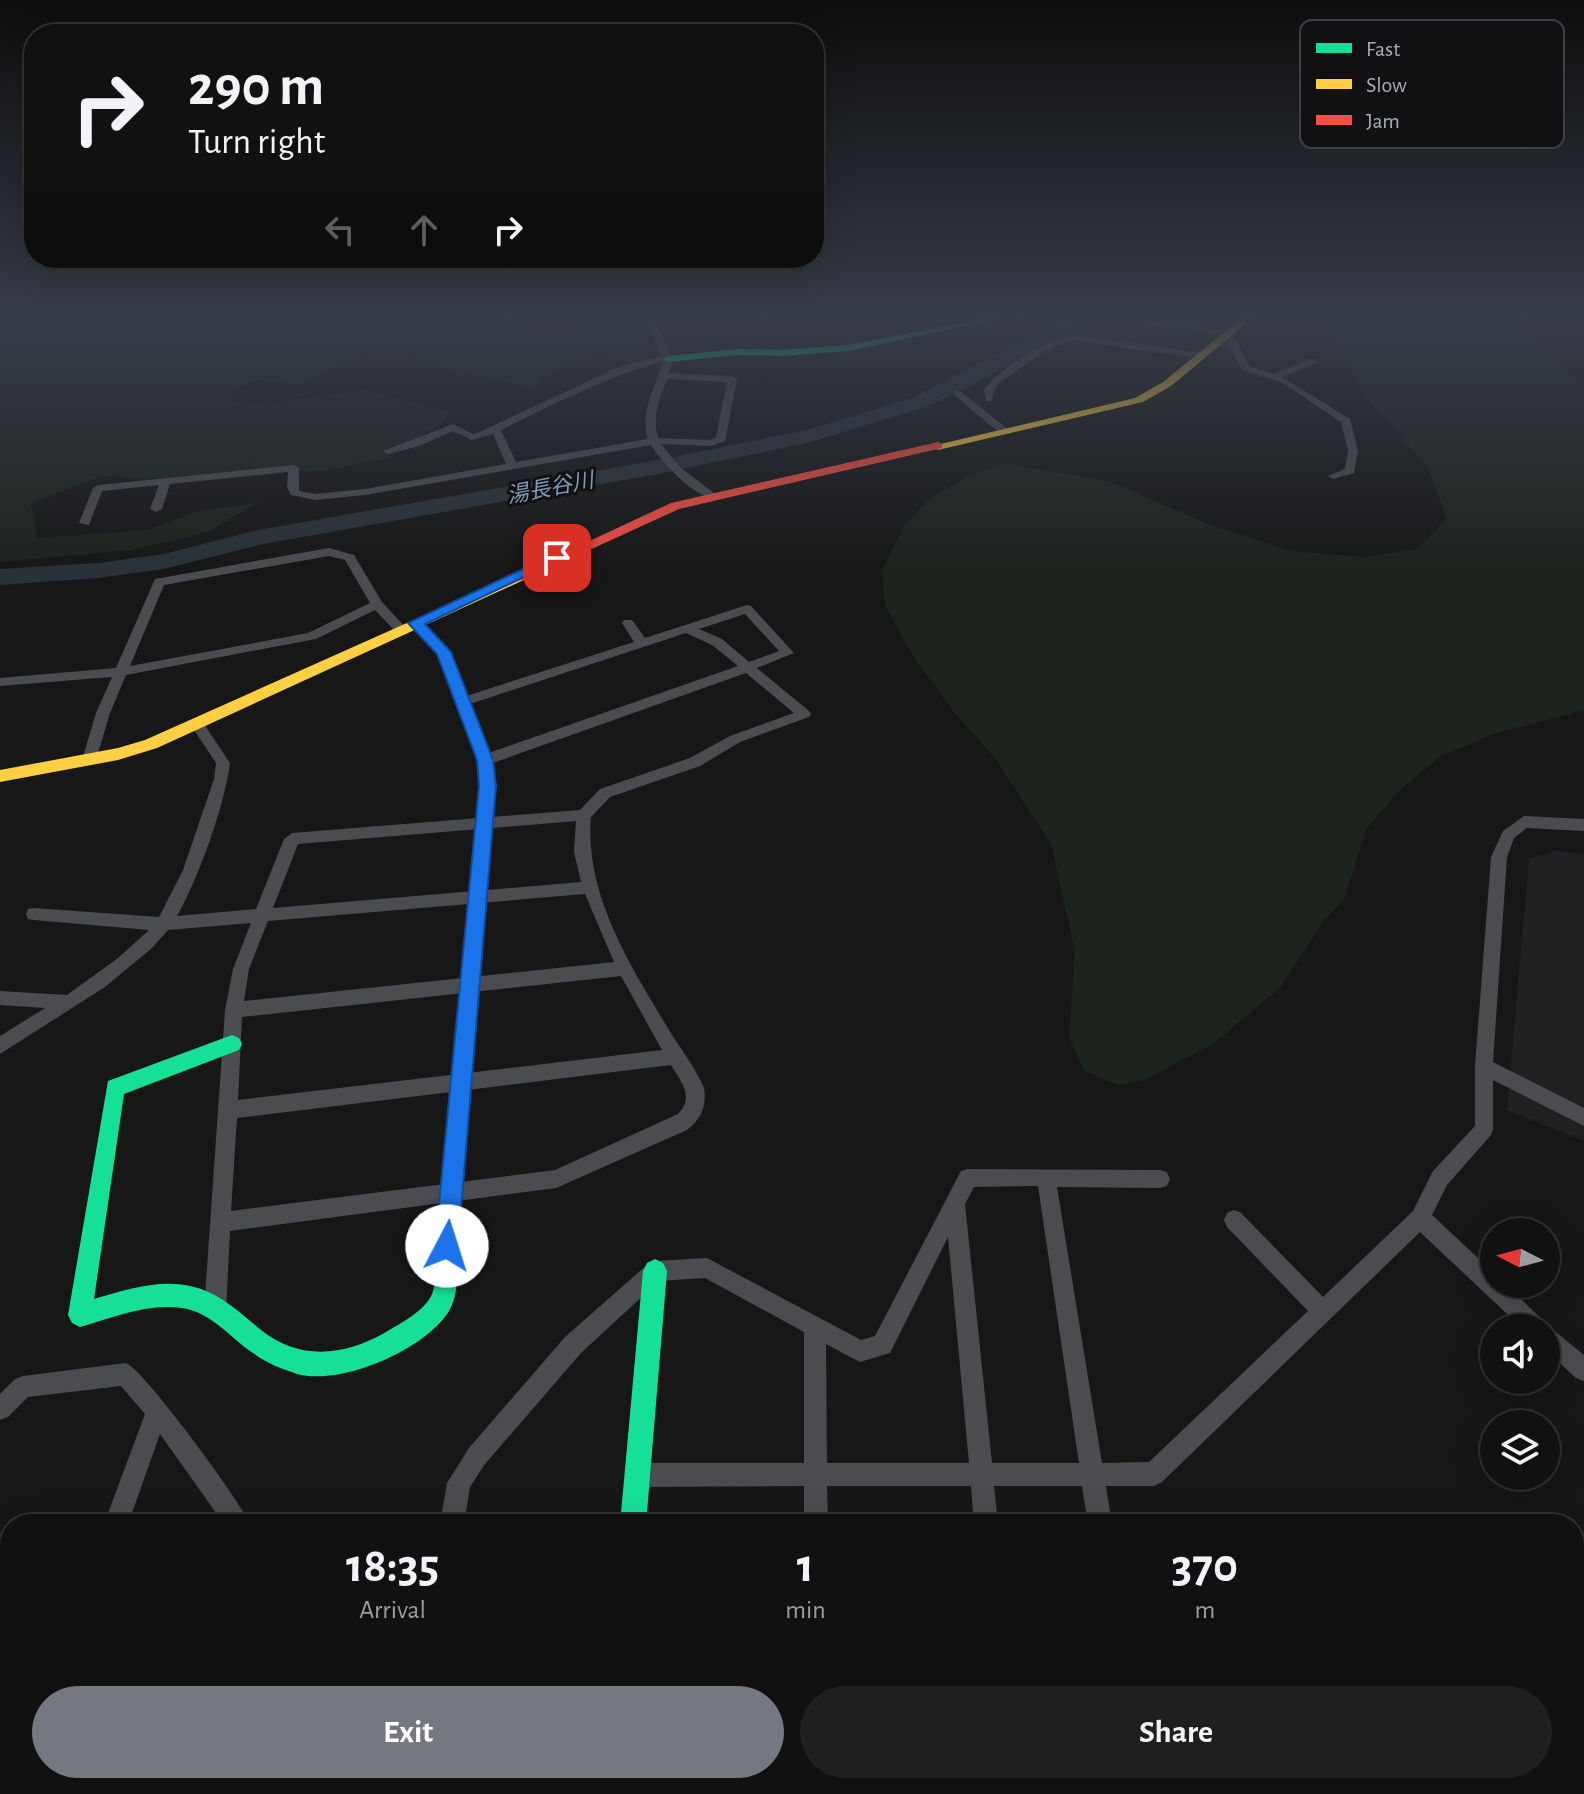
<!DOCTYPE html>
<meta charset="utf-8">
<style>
:root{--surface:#111;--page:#1e1f1f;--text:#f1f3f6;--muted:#9c9d9f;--line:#303131;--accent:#757880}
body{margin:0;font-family:"Alegreya Sans","Noto Sans JP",sans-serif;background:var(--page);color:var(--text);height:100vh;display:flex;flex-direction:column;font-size:30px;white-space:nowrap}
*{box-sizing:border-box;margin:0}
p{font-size:26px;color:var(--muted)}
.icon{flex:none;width:44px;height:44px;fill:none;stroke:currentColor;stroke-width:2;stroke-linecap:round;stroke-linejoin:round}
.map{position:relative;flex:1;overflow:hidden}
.drawer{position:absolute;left:0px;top:1514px;width:1584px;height:280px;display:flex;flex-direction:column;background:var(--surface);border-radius:32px 32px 0 0;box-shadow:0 8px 32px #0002,0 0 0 2px var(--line)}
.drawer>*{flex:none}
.banner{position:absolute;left:24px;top:24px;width:800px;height:244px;border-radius:32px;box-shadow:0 8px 32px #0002,0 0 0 2px var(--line);background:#111;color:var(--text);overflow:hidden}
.needle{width:52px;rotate:276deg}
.buttons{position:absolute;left:1480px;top:1218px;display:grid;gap:16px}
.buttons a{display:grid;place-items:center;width:80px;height:80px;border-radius:50%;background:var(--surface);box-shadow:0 8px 32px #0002,0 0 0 2px var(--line);font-size:40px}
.pin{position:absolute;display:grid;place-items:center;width:68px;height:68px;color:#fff;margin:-34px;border-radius:16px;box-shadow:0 4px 12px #0006}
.me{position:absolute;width:88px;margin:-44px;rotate:5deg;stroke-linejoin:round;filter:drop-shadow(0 0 6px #0008)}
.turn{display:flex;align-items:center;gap:28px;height:168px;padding:0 32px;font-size:36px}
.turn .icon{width:104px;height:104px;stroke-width:2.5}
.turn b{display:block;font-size:56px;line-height:68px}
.lanes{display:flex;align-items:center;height:76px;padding:0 32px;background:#0003;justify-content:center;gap:40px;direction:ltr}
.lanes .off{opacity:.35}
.eta{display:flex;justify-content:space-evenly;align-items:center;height:136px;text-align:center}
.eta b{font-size:48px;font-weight:700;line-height:56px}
.primary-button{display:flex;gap:16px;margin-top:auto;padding:16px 32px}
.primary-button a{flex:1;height:92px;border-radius:48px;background:var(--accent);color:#fff;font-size:32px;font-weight:700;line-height:92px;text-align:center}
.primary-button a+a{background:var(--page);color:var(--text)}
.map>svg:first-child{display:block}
</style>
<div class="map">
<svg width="1584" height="1794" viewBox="0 0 1584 1794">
<rect width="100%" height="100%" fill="#171717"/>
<polygon fill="#212123" points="1556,851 1584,854 1584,1141 1507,1110 1529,859"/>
<g fill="#1d241e">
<path d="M 0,318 L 517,318 L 527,339 C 569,346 599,318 639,318 L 645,338 L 618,350 L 573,360 L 539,381 L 540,389 L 425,365 L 402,343 L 364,354 L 300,385 L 257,380 L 230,391 L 233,401 L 254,404 L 369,390 L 449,412 L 444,421 L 389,458 L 328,470 L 140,479 L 102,476 L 31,503 L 37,538 L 147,530 L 199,511 L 257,503 L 208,532 L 131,550 L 0,562 Z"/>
<polygon points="1343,318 1483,318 1517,331 1545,348 1584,385 1584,710 1496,733 1441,756 1403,787 1366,829 1344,899 1322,923 1280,988 1213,1044 1144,1080 1119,1085 1084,1071 1069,1037 1075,952 1051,844 995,758 953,711 917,662 885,606 882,571 904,526 929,499 970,475 1004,463 1106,480 1208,524 1291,551 1364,557 1417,549 1447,519 1427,466 1368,400 1336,353 1336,325"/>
</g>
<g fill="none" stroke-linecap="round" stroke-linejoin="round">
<polygon fill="#2a3239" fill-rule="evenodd" points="1064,318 1087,318 972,385 926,407 807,443 658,474 263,544 164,569 98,578 0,585 0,569 98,563 164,554 258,530 658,460 807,430 912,398"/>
<g fill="#4b4c50" fill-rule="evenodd">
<polygon points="540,318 566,318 545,323"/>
<path d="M 645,318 L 653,318 L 673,359 L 669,373 L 732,376 L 737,379 L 725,441 L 711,446 L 661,444 L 680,467 L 715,494 L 715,498 C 696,499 660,461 651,445 L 365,495 L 315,500 L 291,495 L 287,487 L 288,472 L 170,484 L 162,509 L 156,512 L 150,509 L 159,485 L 102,491 L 89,525 L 79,523 L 93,488 L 98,485 L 294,465 L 299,468 L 299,491 L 315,494 L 365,489 L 506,464 L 493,434 L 472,440 L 453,431 L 419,446 L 388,454 L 383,451 L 453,424 L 473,434 L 480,432 C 521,412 562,394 603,374 C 620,365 643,361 662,356 ZM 663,361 C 656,388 639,410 648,439 L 516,462 L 501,430 C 554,403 606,378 663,361 ZM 667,379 L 727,382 L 716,437 L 710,440 L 658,438 C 652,416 659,400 667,379 Z"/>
<polygon points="1133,318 1233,331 1235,333 1231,335 1237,341 1249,366 1273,374 1310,359 1316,359 1316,363 1282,377 1350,419 1358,450 1354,473 1333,479 1328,476 1345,469 1348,450 1341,422 1283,383 1242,370 1222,335 1136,322"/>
<path d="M 1070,334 L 1202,353 L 1207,356 L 1202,359 L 1071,340 L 1041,354 L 1000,382 L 994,390 L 992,401 L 986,401 L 984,390 C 1004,364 1040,345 1070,334 Z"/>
<polygon points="954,391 960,391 1009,430 1009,434 1001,434 954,395"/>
<path d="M 329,548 L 354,555 L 382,602 L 405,627 L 405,633 L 397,633 L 375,610 L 316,639 L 126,675 L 110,713 L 96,760 L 89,765 L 82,760 L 96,713 L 112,677 L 0,686 L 0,678 L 116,668 L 155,579 ZM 329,556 L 345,560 L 370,603 L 308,633 L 130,666 L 164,585 Z"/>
<path d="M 747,605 L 751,606 L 794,653 L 757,668 L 809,711 L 811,714 L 809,717 L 740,742 L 700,766 L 610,797 L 591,817 C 584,896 633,970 672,1035 C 683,1052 696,1069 704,1088 C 707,1106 701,1119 687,1130 L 556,1188 L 230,1231 L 226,1311 L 222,1318 L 215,1322 L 208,1318 L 204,1311 L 225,1010 L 233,969 L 251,923 L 168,930 L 152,948 L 105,987 L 0,1054 L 0,1036 L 45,1008 L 0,1005 L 0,991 L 67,995 L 118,958 L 149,930 L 34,920 L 28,919 L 26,914 L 28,909 L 34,908 L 159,917 L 183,870 L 214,779 L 216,763 L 190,724 L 197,719 L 202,721 L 230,763 C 225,804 198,880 177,916 L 256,909 L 284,839 L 292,833 L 580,810 L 600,789 L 690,758 L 730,736 L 794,713 L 746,673 L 490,764 L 480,764 L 478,760 L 480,756 L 738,666 L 712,645 L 686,633 L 470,704 L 460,704 L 460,698 L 634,642 L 622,623 L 624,620 L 632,620 L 645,638 ZM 745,614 L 779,651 L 749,662 L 722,639 L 699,629 ZM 576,821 L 574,852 L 581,882 L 273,908 L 298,844 ZM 585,894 L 614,962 L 244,1001 L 249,969 L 268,921 ZM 621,976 L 662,1050 L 238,1100 L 242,1017 ZM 671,1065 C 681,1082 695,1097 678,1114 L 555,1170 L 231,1211 L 237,1118 Z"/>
<path d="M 1524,816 L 1584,819 L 1584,831 L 1527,828 L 1514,838 L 1507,857 L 1493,1062 L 1584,1108 L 1584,1126 L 1493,1080 L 1493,1129 L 1491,1135 L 1447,1185 L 1432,1215 L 1494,1273 L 1494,1284 L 1506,1284 L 1547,1325 L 1584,1355 L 1584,1381 L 1576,1378 L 1546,1350 L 1546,1328 L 1522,1328 L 1420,1232 L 1162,1482 L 1154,1486 L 1106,1486 L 1112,1524 L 1088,1524 L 1082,1486 L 994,1486 L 998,1524 L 974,1524 L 971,1486 L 827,1486 L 828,1524 L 804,1524 L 804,1486 L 637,1487 L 629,1483 L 625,1475 L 629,1467 L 637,1463 L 804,1463 L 804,1332 L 705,1278 L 659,1281 L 581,1353 L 485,1464 L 470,1487 L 464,1524 L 440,1524 L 447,1483 L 469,1448 L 565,1337 L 648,1264 L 655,1261 L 707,1258 L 861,1340 L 875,1336 L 961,1171 L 968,1169 L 1160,1170 L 1167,1172 L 1170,1179 L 1167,1186 L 1160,1188 L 1057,1187 L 1102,1463 L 1149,1462 L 1308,1311 L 1227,1227 L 1224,1220 L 1227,1213 L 1234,1210 L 1241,1213 L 1323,1297 L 1413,1211 L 1433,1171 L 1475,1126 L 1475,1066 L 1491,857 L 1503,831 ZM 1038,1186 L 1079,1463 L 992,1463 L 965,1204 L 974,1187 ZM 948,1237 L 969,1463 L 827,1463 L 826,1344 L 860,1362 L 890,1353 Z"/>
<path d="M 126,1363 C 145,1371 240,1501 250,1524 L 224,1524 L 160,1434 L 128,1524 L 104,1524 L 145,1414 L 121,1386 L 28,1397 L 8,1417 L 0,1420 L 0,1394 L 15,1379 L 23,1376 Z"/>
<polygon points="1584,1571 1584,1603 1574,1608 1574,1576"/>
<polygon points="1574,1736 1584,1741 1584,1790 1573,1784"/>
<polygon points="10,1780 10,1784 35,1784 32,1794 4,1794"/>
<polygon points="199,1784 225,1784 223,1794 195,1794"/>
<polygon points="391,1784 417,1784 416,1794 388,1794"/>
<polygon points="805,1784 831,1784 832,1794 804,1794"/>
<polygon points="997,1784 1023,1784 1025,1794 997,1794"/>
<polygon points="1160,1784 1188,1784 1193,1794 1164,1794"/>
<polygon points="1409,1784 1439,1784 1435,1794 1404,1794"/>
</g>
<g fill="#16e098" fill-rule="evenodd">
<polygon points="986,318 1004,318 848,351 781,356 738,355 668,362 663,359 668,356 738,349 781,350 848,345"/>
<polygon points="416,619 421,620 451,652 493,760 496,786 482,959 480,965 473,967 466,965 464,959 480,786 477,760 437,654 409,623"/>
<path d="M 232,1035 L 239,1038 L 242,1044 L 239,1050 L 124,1094 L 94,1299 C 125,1290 158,1279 190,1286 C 219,1292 239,1312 261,1330 C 300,1361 344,1356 386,1332 C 401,1323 425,1311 432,1294 C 439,1277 432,1257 439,1240 L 447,1237 L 455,1240 C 459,1250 458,1259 458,1270 C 457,1284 456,1299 449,1311 C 425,1350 341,1386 297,1374 C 282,1369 266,1363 253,1353 C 229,1337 211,1312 182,1308 C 147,1303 112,1318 80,1327 L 72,1323 L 68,1315 L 108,1081 Z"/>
<polygon points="655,1259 663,1263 667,1271 646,1524 620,1524 643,1271 647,1263"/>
<polygon points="595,1784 625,1784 624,1794 594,1794"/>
</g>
<g fill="#ffcf43" fill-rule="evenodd">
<polygon points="1242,318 1253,318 1171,386 1143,402 938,450 932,446 1135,398 1163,382"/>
<polygon points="521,572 528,576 526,579 157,748 118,760 0,782 0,770 118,748 145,740"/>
</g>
<g fill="#f24e42" fill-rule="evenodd">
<polygon points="938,442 942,444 942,448 679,509 526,579 521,580 514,576 671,503"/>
<polygon points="473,951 480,953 482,959 458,1248 455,1256 447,1259 439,1256 436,1248 464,959 466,953"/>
</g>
</g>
<linearGradient id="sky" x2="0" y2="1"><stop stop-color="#0d0d0d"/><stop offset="0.56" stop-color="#363c47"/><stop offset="1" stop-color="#363c47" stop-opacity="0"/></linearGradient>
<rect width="1584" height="569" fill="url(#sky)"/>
<polygon fill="#1a73e8" stroke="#114b97" stroke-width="2" points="553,555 564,558 425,624 451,652 493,760 496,786 458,1246 455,1254 447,1258 439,1254 435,1246 479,786 477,760 437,654 408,623"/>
<g text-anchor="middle" stroke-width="6" stroke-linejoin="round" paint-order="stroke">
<g font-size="22" font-style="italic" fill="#7f9bb3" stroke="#111113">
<text transform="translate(550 487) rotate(-11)" y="8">湯長谷川</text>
</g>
</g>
<rect x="1300" y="20" width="264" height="128" rx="12" fill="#111113" stroke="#3e4045" stroke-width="2"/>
<rect x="1316" y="43" width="36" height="10" fill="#16e098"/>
<rect x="1316" y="79" width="36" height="10" fill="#ffcf43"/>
<rect x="1316" y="115" width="36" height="10" fill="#f24e42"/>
<g font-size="22" fill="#a8adb8">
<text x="1366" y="56">Fast</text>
<text x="1366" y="92">Slow</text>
<text x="1366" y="128">Jam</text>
</g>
</svg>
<div class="buttons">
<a><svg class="needle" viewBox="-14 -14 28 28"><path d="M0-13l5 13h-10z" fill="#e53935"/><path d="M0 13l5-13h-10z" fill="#9c9d9f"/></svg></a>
<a><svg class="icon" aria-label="sound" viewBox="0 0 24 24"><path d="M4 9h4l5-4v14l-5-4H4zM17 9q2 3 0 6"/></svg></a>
<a><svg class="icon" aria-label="layers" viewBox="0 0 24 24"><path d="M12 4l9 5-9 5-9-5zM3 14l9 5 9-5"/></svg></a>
</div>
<div class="pin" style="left:557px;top:558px;background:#d93025"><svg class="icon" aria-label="arrive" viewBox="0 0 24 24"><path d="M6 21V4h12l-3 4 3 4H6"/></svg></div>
<svg class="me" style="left:447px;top:1246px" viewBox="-20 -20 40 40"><circle r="19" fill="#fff"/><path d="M0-13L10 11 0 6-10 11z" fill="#1a73e8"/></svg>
<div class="banner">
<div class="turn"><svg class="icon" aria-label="right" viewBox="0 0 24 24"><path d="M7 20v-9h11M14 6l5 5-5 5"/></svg><div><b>290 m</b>Turn right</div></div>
<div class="lanes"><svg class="icon off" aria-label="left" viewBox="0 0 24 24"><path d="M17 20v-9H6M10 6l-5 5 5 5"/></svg><svg class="icon off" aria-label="ahead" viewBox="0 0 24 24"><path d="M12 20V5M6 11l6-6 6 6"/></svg><svg class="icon" aria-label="right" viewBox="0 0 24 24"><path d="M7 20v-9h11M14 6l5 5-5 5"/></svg></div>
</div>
<section class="drawer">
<div class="eta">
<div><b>18:35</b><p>Arrival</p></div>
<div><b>1</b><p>min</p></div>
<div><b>370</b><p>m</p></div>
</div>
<div class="primary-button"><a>Exit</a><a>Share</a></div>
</section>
</div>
